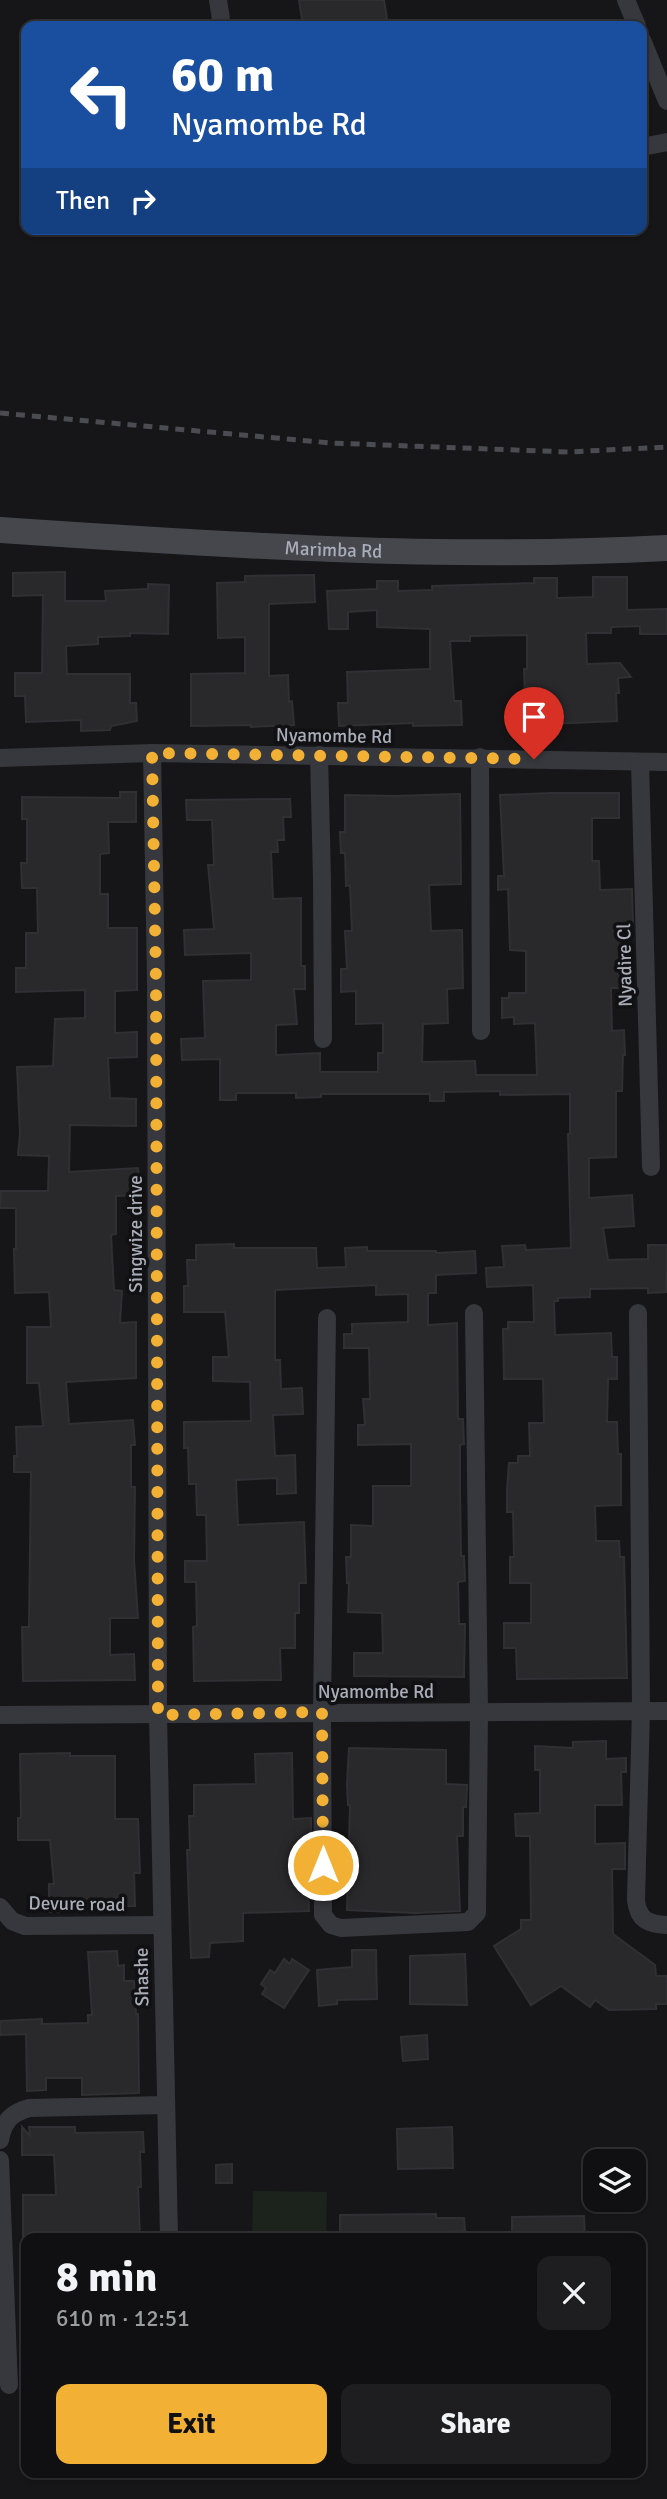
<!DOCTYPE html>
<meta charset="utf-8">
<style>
:root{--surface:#101012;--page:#1e1e20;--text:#f1f3f6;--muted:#9c9d9f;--line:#303032;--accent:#f2b134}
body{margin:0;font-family:Signika,sans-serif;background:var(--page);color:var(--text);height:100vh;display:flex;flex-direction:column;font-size:26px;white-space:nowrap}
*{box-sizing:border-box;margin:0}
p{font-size:23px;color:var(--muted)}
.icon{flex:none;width:38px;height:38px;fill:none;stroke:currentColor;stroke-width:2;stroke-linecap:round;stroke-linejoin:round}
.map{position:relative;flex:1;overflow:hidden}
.drawer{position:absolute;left:21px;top:2233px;width:625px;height:245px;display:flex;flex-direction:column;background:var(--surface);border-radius:14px;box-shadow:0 2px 5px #0004,0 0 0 2px var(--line)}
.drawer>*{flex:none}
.top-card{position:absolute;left:21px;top:21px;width:626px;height:214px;border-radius:14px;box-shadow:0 2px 5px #0004,0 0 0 2px var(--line);background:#1a4fa0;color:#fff;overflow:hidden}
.tools{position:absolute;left:583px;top:2149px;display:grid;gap:14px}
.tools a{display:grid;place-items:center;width:63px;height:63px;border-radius:14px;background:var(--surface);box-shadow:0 2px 5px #0004,0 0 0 2px var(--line);font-size:35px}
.pin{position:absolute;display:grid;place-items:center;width:60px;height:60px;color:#fff;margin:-72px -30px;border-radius:50% 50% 50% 0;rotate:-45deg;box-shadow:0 0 7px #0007}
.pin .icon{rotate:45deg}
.me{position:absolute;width:77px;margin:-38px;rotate:0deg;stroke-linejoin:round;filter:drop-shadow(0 0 5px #0008)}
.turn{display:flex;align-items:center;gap:24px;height:147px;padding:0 35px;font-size:32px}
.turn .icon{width:91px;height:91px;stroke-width:2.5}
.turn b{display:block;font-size:49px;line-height:60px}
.then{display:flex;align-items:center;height:66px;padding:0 35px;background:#0003;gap:14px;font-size:26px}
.round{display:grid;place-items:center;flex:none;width:74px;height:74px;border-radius:14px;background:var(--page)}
.summary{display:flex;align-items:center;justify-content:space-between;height:119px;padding:0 35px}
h1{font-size:42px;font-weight:700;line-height:52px}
.button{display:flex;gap:14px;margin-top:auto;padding:14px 35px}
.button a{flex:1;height:80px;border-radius:14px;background:var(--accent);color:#111;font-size:28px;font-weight:700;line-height:80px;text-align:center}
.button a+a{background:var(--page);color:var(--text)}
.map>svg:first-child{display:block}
</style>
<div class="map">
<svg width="667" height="2499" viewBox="0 0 667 2499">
<rect width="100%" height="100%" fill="#161618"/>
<polygon fill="#1c231d" points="253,2191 327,2192 326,2238 252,2238"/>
<g fill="#29292c" stroke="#303034" stroke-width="2">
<polygon points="299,0 384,0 387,19 337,26 303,26"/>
<polygon points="65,572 65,601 106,601 105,591 148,589 148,584 169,585 168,634 130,633 130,636 98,637 98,644 66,646 67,674 130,674 130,703 136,703 137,721 111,726 110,730 81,731 81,720 26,722 25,696 15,696 15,673 42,673 43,595 13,596 13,573"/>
<polygon points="314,575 315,602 269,604 269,676 288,675 289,702 292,701 294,725 251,727 251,725 191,726 191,674 245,673 245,637 218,638 217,583 245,582 245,576"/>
<polygon points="593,577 627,577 627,610 667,609 667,634 640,634 640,626 611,627 611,633 586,633 587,664 620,663 631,677 618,678 619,693 616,693 617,721 526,725 524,669 527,669 527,635 470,636 470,641 450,641 454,701 461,701 462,725 413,726 413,723 339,726 338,703 348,703 347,672 430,669 430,629 377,627 377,610 348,612 348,629 329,629 327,591 377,589 377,581 398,581 398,591 432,590 432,586 534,583 534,578 557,578 557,598 593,597"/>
<polygon points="120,792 136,792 136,822 108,822 109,853 100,854 100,894 108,894 108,928 137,928 137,990 115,991 115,1033 137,1032 137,1057 108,1058 110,1098 136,1099 136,1126 70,1125 69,1172 138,1168 140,1195 116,1196 116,1234 111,1235 114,1290 122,1291 120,1323 136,1322 136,1378 66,1382 69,1424 133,1420 135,1445 131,1445 131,1487 135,1487 134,1560 138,1618 110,1618 110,1655 134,1654 135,1680 23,1681 22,1627 29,1627 31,1472 14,1472 14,1456 17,1456 16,1427 43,1426 39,1383 27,1383 27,1327 51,1327 49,1292 15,1293 14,1249 16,1249 16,1208 0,1208 1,1191 48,1191 49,1156 18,1155 20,1133 17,1067 53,1066 55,1019 85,1018 85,990 16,992 16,968 26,968 26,933 38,933 37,888 22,888 21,863 27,863 27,819 22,819 22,797 120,798"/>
<polygon points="552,793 619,793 619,818 592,818 592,861 599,861 600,890 632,889 633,923 621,923 623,949 619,950 622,988 611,988 612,1031 624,1030 625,1055 623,1055 622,1091 616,1091 616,1157 589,1158 589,1198 632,1195 634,1226 603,1228 608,1260 648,1259 648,1245 667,1245 666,1292 648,1293 648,1288 590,1289 590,1297 558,1298 558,1301 554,1301 555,1335 611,1333 612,1357 617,1357 617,1379 608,1379 607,1422 617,1422 618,1454 621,1454 621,1505 595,1506 596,1541 619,1541 620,1557 624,1557 627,1678 517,1679 516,1648 504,1648 504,1623 531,1623 531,1583 510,1583 510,1557 514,1557 513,1512 507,1512 507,1489 509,1463 518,1463 518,1456 530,1456 529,1423 544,1423 543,1379 504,1379 503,1329 508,1329 508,1322 534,1322 533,1285 487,1287 486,1268 504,1267 502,1246 525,1245 526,1250 571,1248 568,1134 570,1134 570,1094 500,1095 500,1091 444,1092 444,1101 430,1101 430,1094 321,1094 321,1097 296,1098 296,1093 236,1093 236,1100 220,1100 220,1059 182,1060 181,1039 205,1038 203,981 251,980 251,953 185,955 184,930 214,929 208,865 214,865 212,820 187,820 186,800 290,799 291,817 283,817 284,840 277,840 278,852 271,852 273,899 301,898 301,966 305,966 305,989 294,989 297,1024 276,1025 276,1055 320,1053 320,1072 378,1072 378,1053 383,1053 383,1023 356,1024 356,991 341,992 341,969 347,969 345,931 352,931 350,885 346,886 345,853 341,853 340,832 345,832 345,795 394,796 460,794 461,884 429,885 431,931 462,930 463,988 447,989 448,1023 423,1024 422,1062 475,1061 476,1075 537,1075 535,1023 514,1024 514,1017 502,1018 502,998 509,998 509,993 526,993 526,951 510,950 508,889 498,890 498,876 504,876 500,795"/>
<polygon points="234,1244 234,1248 316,1248 317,1268 346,1267 345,1248 367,1247 367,1251 436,1251 436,1253 475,1251 476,1273 436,1275 436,1293 428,1293 428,1325 457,1323 458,1419 463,1419 464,1444 460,1445 460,1490 461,1556 464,1556 465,1581 458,1582 459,1624 465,1624 464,1677 354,1676 354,1653 383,1653 382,1613 348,1612 349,1583 347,1583 346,1557 351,1557 351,1525 373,1526 373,1486 411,1486 411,1444 358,1445 358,1425 365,1425 363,1399 370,1399 369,1348 344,1348 344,1334 352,1334 352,1324 408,1322 408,1294 376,1295 376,1285 275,1290 275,1360 280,1360 281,1389 302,1388 303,1414 273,1415 275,1456 295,1455 296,1493 277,1494 277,1478 236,1480 238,1525 304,1522 306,1583 299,1583 299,1613 295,1613 295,1648 280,1648 281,1680 194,1681 193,1627 197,1626 196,1582 185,1582 185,1561 207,1561 206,1515 197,1515 196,1484 189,1484 188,1448 184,1448 184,1422 251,1421 250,1382 213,1381 213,1357 229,1357 225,1312 184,1312 184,1286 188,1286 187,1260 196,1260 196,1245"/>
<polygon points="606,1741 606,1759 626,1758 626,1772 621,1772 622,1805 595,1805 595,1844 625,1843 625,1869 612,1869 613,1934 655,1965 656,1976 667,1976 667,2004 656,2004 656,2009 609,2010 595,2000 590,2007 561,1986 531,2005 494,1946 521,1929 521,1920 531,1920 530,1836 516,1836 515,1814 540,1813 540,1770 535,1770 535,1746 573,1748 573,1742"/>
<polygon points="349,1748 446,1750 446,1784 467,1785 466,1807 463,1807 463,1836 457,1836 460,1911 415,1913 347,1910 350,1805 348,1805 347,1785"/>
<polygon points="70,1753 70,1756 115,1756 115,1819 138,1819 140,1873 134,1873 135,1906 73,1907 73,1911 49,1912 49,1884 54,1884 50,1840 18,1840 18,1818 21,1818 20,1754"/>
<polygon points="292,1753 293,1819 311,1818 311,1873 307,1873 309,1911 243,1913 243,1941 210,1943 209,1957 191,1958 187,1850 190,1850 189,1816 194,1816 194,1785 256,1784 255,1754"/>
<polygon points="352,1950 376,1950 377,1999 337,2000 337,2004 319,2006 317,1970 352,1967"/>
<polygon points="117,1951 118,1966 124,1965 124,1981 134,1981 136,2014 138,2014 139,2093 82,2095 82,2078 46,2078 46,2090 27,2091 26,2034 0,2035 0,2021 42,2019 42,2024 88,2023 88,2015 92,2015 88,1952"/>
<polygon points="465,1954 467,2005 410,2004 410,1956"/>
<polygon points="284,1959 290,1964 292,1959 309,1970 284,2008 262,1994 266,1988 261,1984 270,1970 275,1973"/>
<polygon points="427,2035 428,2059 403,2061 401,2037"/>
<polygon points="22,2127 30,2136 29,2127 75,2127 75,2133 143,2132 144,2152 140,2152 141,2187 138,2187 140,2238 23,2238 23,2195 56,2195 54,2155 22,2155"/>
<polygon points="452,2127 453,2168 398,2169 397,2129"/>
<polygon points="232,2164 232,2183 216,2183 216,2165"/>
<polygon points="436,2214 436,2218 464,2218 465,2231 436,2232 436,2238 340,2238 340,2215"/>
<polygon points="584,2216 585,2238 512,2238 512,2217"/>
</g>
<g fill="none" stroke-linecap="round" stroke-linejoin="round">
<g stroke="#37383d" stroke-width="18">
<polyline points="218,0 222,26"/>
<polyline points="626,0 637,26"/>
<polyline points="642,40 667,101"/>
<polyline points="642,147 667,142"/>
<polyline points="152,753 156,981 158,1715 169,2238"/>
<polyline points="319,755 322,879 323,1039"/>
<polyline points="480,757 481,1031"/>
<polyline points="0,758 152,753 667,762"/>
<polyline points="640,762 651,1167"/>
<path d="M 638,1313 L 641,1711 L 636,1900 C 638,1920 648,1924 667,1925"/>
<polyline points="327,1318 322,1712 323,1915 331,1925 341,1928 468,1922 477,1913 479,1713 474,1313"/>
<polyline points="0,1715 667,1711"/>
<polyline points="0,1907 12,1921 25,1926 161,1925"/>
<path d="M 0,2140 C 3,2122 11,2113 29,2108 L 165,2105"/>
<polyline points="0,2160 9,2385"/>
</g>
<path stroke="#45474d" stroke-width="26" id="s1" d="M 0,530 C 222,545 445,560 667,548"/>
<polyline stroke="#4a4c52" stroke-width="5" stroke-dasharray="9 7" stroke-linecap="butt" points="0,413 331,443 568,452 667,447"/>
</g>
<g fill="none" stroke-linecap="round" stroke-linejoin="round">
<polyline stroke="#f2b134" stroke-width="12" stroke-dasharray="0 21.6" points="323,1865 322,1712 158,1715 156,981 152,753 534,759"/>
</g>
<g text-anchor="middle" stroke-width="7" stroke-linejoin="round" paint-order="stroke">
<g font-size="19" fill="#a8adb8" stroke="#111113">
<text dy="7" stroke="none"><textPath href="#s1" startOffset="334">Marimba Rd</textPath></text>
<text transform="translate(334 735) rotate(1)" y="7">Nyamombe Rd</text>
<text transform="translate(624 965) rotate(-91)" y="7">Nyadire Cl</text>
<text transform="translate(135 1234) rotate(-90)" y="7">Singwize drive</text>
<text x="376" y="1698">Nyamombe Rd</text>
<text transform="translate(77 1903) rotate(1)" y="7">Devure road</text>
<text transform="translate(141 1977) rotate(-91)" y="7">Shashe</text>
</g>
</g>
</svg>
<div class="tools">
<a><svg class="icon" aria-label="layers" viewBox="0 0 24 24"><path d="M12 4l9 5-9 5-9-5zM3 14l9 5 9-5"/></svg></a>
</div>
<div class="pin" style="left:534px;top:759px;background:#d93025"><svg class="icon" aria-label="arrive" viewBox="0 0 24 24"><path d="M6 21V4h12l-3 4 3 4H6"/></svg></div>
<svg class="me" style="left:323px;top:1865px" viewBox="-20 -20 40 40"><circle r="17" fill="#f2b134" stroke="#fff" stroke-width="3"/><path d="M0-11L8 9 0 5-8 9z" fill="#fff"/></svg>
<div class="top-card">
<div class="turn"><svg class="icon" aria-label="left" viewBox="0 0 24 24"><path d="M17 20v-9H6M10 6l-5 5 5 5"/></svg><div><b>60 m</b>Nyamombe Rd</div></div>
<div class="then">Then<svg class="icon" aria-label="right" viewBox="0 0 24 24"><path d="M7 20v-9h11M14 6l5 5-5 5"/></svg></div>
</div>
<section class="drawer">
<div class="summary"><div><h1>8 min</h1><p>610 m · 12:51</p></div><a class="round"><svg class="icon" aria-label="close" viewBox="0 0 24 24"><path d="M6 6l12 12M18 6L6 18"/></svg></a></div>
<div class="button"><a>Exit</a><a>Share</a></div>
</section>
</div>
